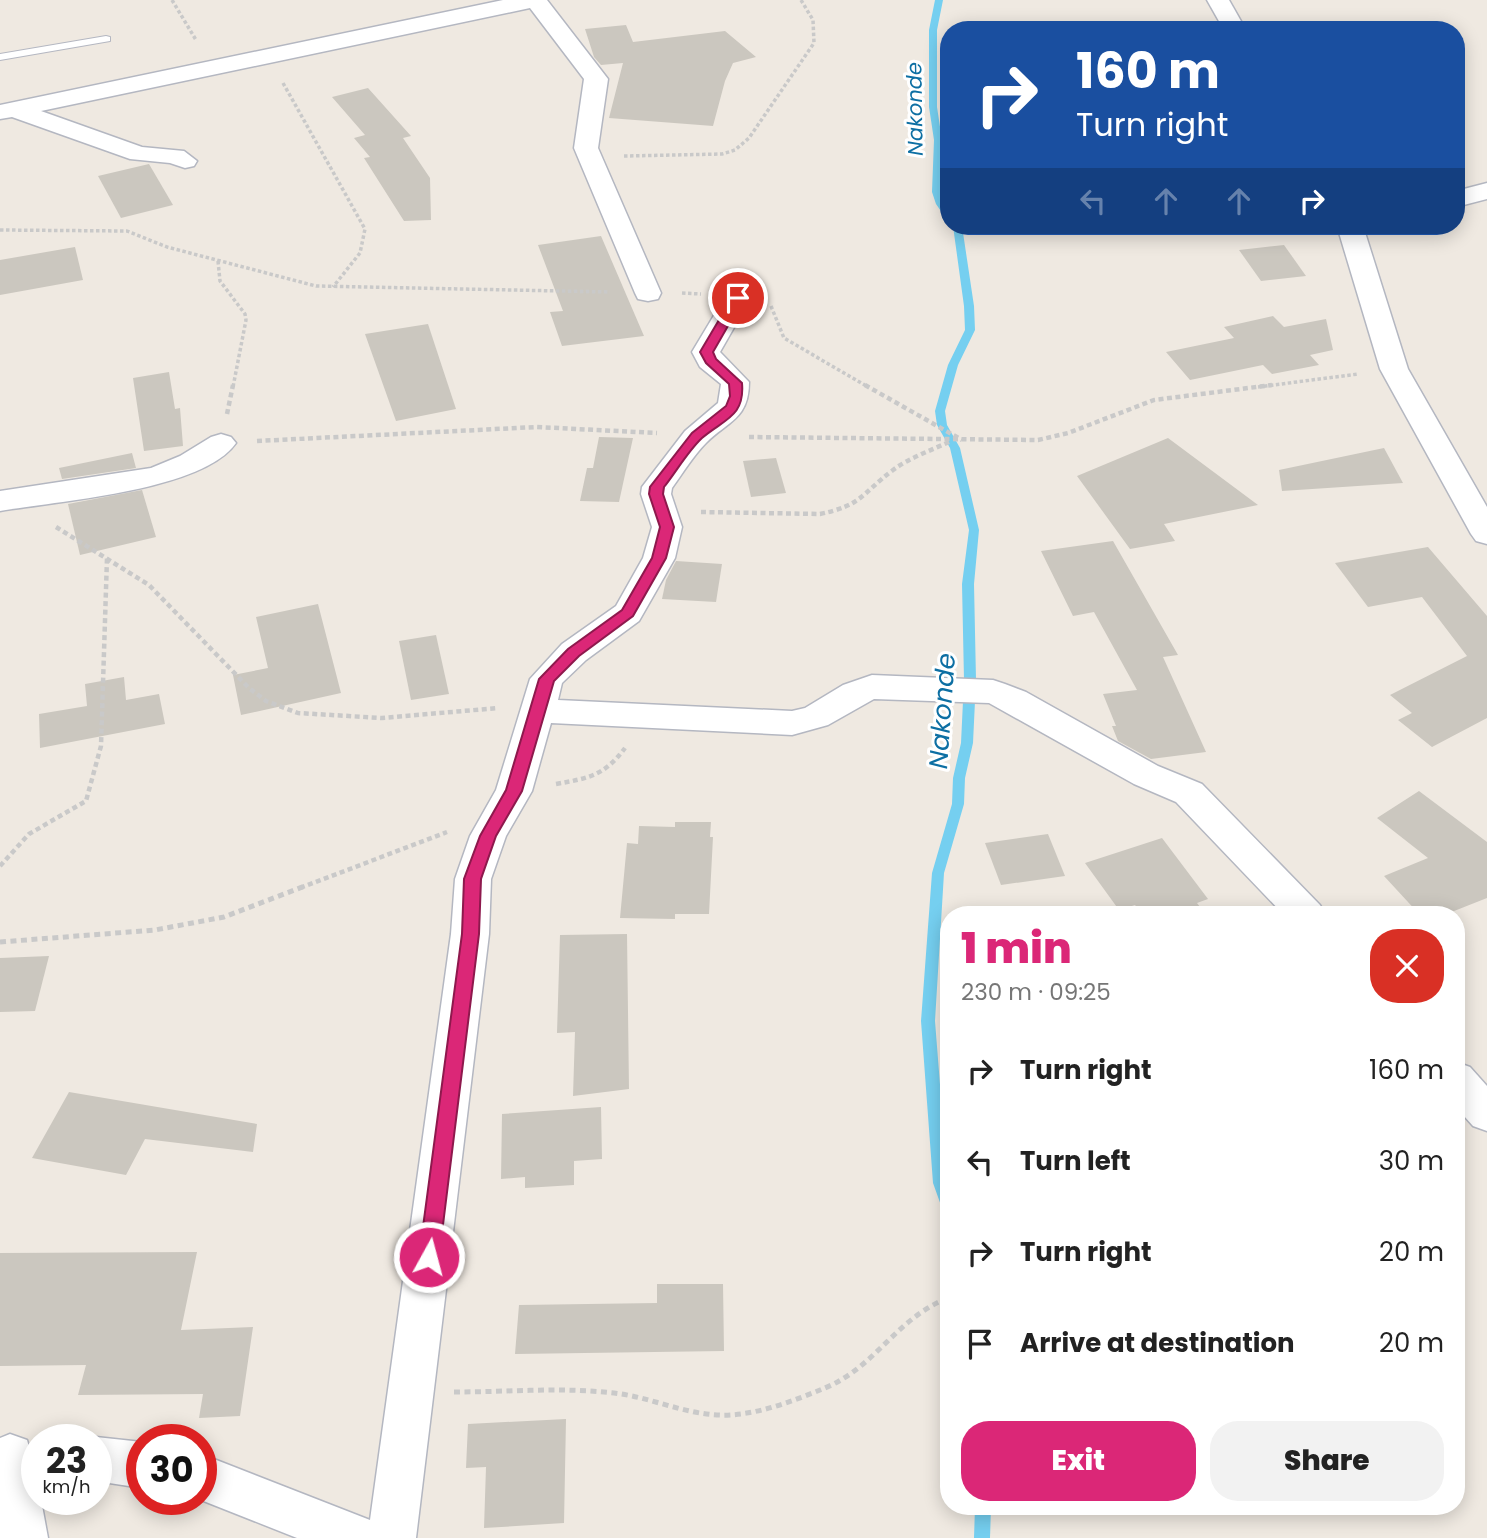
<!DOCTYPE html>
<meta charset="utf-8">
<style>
:root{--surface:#fff;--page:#f2f2f2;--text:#222;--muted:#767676;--accent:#db2777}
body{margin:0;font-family:Poppins,sans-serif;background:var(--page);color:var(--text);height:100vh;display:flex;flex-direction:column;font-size:26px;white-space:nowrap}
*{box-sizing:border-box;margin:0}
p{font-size:23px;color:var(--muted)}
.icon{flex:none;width:38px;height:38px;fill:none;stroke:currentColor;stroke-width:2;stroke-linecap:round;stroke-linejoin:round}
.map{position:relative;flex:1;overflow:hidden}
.side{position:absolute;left:940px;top:906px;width:525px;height:609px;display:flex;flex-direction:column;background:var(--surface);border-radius:28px;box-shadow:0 4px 18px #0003}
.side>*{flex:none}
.top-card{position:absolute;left:940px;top:21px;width:525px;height:214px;border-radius:28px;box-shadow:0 4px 18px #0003;background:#1a4fa0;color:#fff;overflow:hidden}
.speed{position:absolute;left:21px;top:1424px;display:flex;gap:14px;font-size:35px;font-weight:700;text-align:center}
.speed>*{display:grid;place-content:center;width:91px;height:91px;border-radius:50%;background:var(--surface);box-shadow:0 4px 18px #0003;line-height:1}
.speed small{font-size:18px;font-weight:400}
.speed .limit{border:10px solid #d22;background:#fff;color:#111}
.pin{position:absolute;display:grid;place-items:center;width:60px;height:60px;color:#fff;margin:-30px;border:4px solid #fff;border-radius:50%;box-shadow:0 2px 7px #0007}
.me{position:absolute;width:77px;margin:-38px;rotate:7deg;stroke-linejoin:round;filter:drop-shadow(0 0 5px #0008)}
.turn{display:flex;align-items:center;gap:24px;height:147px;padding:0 21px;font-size:32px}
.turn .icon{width:91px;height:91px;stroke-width:2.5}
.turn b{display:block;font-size:49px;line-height:60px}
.lanes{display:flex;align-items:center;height:66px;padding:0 21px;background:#0003;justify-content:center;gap:35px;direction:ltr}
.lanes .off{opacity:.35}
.round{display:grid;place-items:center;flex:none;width:74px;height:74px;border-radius:28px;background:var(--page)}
.summary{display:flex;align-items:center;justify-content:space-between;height:119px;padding:0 21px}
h1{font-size:42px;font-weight:800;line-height:52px;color:var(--accent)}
.cta{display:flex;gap:14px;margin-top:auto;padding:14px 21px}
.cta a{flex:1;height:80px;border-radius:28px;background:var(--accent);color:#fff;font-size:28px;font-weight:800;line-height:80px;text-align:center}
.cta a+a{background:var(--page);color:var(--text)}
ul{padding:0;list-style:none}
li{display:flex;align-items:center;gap:21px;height:91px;padding:0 21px}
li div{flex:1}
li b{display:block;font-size:26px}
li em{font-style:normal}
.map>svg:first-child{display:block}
</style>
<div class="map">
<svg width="1487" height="1538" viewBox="0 0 1487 1538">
<rect width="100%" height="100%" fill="#efe9e1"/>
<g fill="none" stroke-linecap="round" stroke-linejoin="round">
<g fill="#75cff0" fill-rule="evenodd">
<polygon points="935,0 943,0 937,30 937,107 942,140 940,192 948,209 948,218 945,217 936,204 932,192 934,140 929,107 929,30"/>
<polygon points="953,226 962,226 974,306 975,330 958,365 945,411 947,425 960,448 979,530 974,584 976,680 973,743 965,778 964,804 944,873 935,1021 948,1186 948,1212 943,1211 933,1183 921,1021 932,873 952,804 953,778 961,743 964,680 962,584 969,530 950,448 937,425 935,411 948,365 965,330 964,306"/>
<polygon points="975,1507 991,1507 990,1538 974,1538"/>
</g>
</g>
<g fill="#cbc7bf">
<polygon points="626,25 633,42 725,31 756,57 733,63 725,81 713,126 609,118 623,63 601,65 594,57 585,29"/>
<polygon points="368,88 411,136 403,138 430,178 431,220 404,221 364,158 370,157 354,138 365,135 332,97"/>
<polygon points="149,164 173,205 121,218 98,176"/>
<polygon points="601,236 644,336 562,346 550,312 563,311 538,245"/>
<polygon points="1284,245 1306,276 1261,281 1239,250"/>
<polygon points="75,247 83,280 0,295 0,260"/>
<polygon points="1273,316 1284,327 1326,319 1333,350 1310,355 1319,365 1272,374 1263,365 1190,380 1166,352 1234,338 1224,327"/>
<polygon points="428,324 456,409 396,421 365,334"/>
<polygon points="169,372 175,409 180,408 183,446 144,451 133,378"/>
<polygon points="599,437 633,438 619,502 580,501 587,468 593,468"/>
<polygon points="1168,438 1258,505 1164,524 1175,541 1130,549 1077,476"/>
<polygon points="1384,448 1403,483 1282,491 1279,470"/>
<polygon points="132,453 136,468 62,479 59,468"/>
<polygon points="776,458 786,493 751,497 743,461"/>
<polygon points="142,490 156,537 80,555 68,504"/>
<polygon points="1113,541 1178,655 1163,657 1206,752 1151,759 1118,741 1112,726 1116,726 1103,694 1137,690 1094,612 1073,616 1041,551"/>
<polygon points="1428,547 1487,616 1487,718 1432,747 1398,720 1412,713 1390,695 1467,656 1422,597 1368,607 1335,563"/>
<polygon points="676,561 722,564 716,602 662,599 666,580"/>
<polygon points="318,604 341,693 241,715 233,675 268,668 256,617"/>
<polygon points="436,635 449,694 411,700 399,641"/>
<polygon points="124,677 126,700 159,694 165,724 40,748 39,714 87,706 85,684"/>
<polygon points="1419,791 1487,842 1487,898 1444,915 1420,915 1384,876 1428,858 1377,818"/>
<polygon points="675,822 711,822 710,837 713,837 709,914 675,914 675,919 620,918 627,843 638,844 639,826 675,827"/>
<polygon points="1048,834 1065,876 1001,885 985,843"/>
<polygon points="1162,838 1208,899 1197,903 1206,915 1143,915 1135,905 1119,910 1085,863"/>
<polygon points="627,934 629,1089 573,1096 575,1032 557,1033 560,935"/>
<polygon points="49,956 35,1011 0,1012 0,958"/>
<polygon points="69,1092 257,1124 253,1152 145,1139 126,1175 32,1158"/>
<polygon points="601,1107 602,1159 574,1161 574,1185 525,1188 525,1177 501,1179 502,1114"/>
<polygon points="197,1252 181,1330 253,1327 240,1416 199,1418 203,1394 78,1395 86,1365 0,1366 0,1253"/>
<polygon points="657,1284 723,1284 724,1351 515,1354 519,1305 657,1303"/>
<polygon points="566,1419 564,1523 484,1528 486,1467 466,1468 468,1424"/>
</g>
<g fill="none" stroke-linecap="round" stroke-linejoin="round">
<g stroke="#b4b7c1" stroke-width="2">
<polygon id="lane" points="106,36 110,37 110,41 0,60 0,54"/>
</g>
<g stroke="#b4b7c1" stroke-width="3">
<g id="street">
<polygon points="503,0 547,0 608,79 598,148 661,293 658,299 648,301 638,299 635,293 574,148 584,79 530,8 41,111 142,147 184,151 197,161 194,166 185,168 170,163 130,159 12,117 0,119 0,105"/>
<polygon points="1207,0 1229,0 1246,30 1224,30"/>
<polygon points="1487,183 1487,199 1456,207 1456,191"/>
<polygon points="1337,226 1363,226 1408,369 1487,507 1487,544 1476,541 1471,534 1380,369"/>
<path d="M 738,290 L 748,292 L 751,298 L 720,352 L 749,382 C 749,419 728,421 706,443 C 693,456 683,473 672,488 L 671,494 L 682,527 L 675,558 L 639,621 L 586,660 L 562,683 L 558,700 L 792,711 L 805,708 L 843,685 L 872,675 L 993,680 L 1005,684 L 1026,692 L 1158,766 L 1202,784 L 1320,905 L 1326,915 L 1284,915 L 1176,802 L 1134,784 L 989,703 L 874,699 L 828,725 L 792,735 L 551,723 L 532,791 L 506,836 L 491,879 L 489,934 L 416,1538 L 297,1538 L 201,1500 L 201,1454 L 370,1520 L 451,934 L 455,879 L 470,836 L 496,790 L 530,679 L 562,644 L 616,606 L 643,558 L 652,527 L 641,494 L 642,487 L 685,431 L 718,403 L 721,384 L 700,367 L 692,352 L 728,292 Z"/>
<path d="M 221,434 L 231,437 L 236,443 C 203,491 57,501 0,511 L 0,491 L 151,468 L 180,456 L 211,437 Z"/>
<polygon points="1456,1062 1470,1067 1487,1086 1487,1131 1473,1126 1456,1107"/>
<polygon points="10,1434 27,1440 37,1475 37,1500 41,1500 48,1538 0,1538 0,1438"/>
<polygon points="96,1437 142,1442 142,1488 96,1481 96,1440 87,1440"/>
</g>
</g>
<g stroke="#c9c9c9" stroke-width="3.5" stroke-dasharray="3.5 2.5" stroke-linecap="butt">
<polyline points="172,0 196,40"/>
<polyline points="283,83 365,229 360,253 333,287"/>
<polyline points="624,156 722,154 735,150 749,138 814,43 813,20 801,0"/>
<polyline points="0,230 127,231 167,247 316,286 610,292"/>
<polyline points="218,261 220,281 245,314 246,320 233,387"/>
<polyline points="682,293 701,294"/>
<polyline points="771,306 784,338 868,387"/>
<polyline points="1258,387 1358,374"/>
</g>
<g stroke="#c9c9c9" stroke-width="4.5" stroke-dasharray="5 3.5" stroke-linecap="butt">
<polyline points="865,385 962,440"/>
<polyline points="227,414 233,385"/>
<polyline points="749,437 1038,440 1068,433 1154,400 1272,385"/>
<polyline points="257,441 537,427 657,433"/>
<path d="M 701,512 L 820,514 C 863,505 861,494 893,470 C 909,458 932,450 951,441"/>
<polyline points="56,527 149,585 249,688 266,701 298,713 382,718 498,708"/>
<path d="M 556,784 C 589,778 604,776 625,748"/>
<polyline points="0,866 29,834 86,801 101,746 107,558"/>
<polyline points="300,888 447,832"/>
</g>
<g stroke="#c9c9c9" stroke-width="5" stroke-dasharray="6 4.5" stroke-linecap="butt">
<polyline points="0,942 155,930 224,917 305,886"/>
<path d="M 454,1392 C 507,1392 561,1387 614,1393 C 649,1397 682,1413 717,1415 C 753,1417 793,1401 825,1388 C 877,1366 895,1319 948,1298"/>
</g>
<use href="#lane" fill="#fff" fill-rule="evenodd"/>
<use href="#street" fill="#fff" fill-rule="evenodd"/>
</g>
<path fill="#db2777" stroke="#8e194d" stroke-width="2" d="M 738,294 L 744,298 L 713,352 L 716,359 L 742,383 C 745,417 724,419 702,438 C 688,451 676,472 664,487 L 663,494 L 674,527 L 666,558 L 633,616 L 579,656 L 554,681 L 522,791 L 496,836 L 481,879 L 479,934 L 439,1257 L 436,1263 L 429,1266 L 422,1263 L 419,1257 L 462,934 L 464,879 L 480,836 L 506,790 L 539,679 L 568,649 L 622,610 L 652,558 L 660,527 L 649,494 L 650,487 L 692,433 L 726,406 L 730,396 L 729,384 L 706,363 L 700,352 L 732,298 Z"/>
<g text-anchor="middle" stroke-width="6" stroke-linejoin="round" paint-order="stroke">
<g font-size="21" font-style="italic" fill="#0d6fa3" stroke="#fff">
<text transform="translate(915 109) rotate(-91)" y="7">Nakonde</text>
</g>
<g font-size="26" font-style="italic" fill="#0d6fa3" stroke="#fff">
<text transform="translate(942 711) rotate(-86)" y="9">Nakonde</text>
</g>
</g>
</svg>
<div class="speed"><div>23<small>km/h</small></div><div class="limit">30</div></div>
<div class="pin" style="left:738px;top:298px;background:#d93025"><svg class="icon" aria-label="arrive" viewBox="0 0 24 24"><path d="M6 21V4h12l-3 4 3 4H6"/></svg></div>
<svg class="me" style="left:429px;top:1257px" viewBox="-20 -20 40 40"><circle r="17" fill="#db2777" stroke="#fff" stroke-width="3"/><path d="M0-11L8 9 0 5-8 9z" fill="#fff"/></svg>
<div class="top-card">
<div class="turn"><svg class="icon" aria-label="right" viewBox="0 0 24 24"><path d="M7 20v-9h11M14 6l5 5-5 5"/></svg><div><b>160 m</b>Turn right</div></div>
<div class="lanes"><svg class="icon off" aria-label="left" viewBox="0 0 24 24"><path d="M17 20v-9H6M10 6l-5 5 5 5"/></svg><svg class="icon off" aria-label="ahead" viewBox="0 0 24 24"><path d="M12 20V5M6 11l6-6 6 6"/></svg><svg class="icon off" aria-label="ahead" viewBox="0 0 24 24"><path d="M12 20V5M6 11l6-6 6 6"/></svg><svg class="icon" aria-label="right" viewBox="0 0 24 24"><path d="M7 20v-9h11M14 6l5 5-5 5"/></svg></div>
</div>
<section class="side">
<div class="summary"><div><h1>1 min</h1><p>230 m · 09:25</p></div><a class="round" style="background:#d93025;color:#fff"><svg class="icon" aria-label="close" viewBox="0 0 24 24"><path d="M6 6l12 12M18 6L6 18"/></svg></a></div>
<ul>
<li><svg class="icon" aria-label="right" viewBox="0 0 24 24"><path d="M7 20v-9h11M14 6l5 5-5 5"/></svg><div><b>Turn right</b></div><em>160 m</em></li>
<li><svg class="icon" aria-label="left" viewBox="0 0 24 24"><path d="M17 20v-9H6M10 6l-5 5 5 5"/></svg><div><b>Turn left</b></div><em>30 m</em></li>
<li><svg class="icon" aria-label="right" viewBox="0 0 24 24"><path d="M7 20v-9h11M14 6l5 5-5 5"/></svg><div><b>Turn right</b></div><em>20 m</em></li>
<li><svg class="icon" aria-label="arrive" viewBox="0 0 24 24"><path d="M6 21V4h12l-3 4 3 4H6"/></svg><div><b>Arrive at destination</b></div><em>20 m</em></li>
</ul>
<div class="cta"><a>Exit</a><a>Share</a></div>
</section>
</div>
